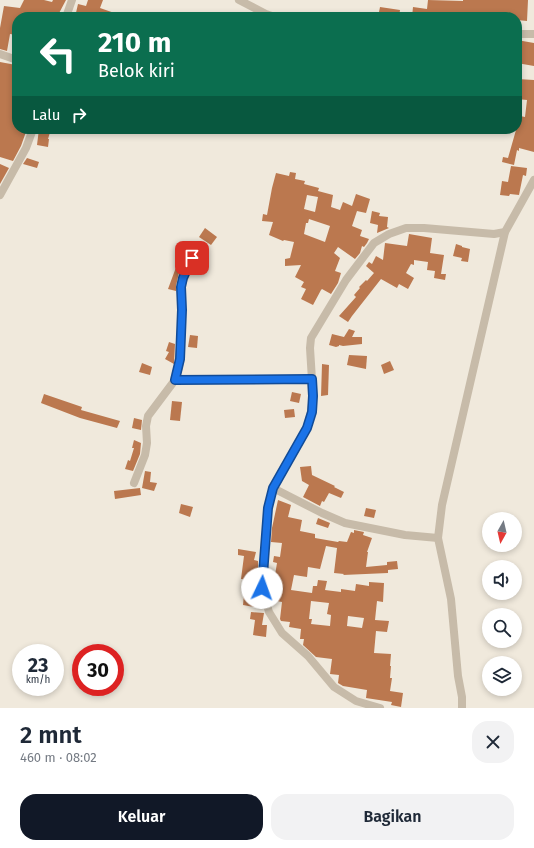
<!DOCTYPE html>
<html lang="id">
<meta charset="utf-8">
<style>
:root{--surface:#fff;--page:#f2f2f3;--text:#1f2937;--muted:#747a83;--accent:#111827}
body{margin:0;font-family:"Fira Sans",sans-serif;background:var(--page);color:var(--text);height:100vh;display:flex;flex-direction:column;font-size:15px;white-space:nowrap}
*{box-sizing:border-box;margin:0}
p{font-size:13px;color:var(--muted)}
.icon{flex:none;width:22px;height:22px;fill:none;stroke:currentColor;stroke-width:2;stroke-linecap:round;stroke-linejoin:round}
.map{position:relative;height:708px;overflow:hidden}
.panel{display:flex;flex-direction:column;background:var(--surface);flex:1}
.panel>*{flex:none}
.banner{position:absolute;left:12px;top:12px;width:510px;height:122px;border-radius:16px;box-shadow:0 2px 6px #0003;background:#0b6e4f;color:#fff;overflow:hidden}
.needle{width:26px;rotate:188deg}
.controls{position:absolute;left:482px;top:512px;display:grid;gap:8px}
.controls a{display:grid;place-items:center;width:40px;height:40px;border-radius:50%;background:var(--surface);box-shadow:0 2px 6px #0003;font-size:20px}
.speed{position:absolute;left:12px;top:644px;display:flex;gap:8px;font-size:20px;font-weight:700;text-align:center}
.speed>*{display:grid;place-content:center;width:52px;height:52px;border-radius:50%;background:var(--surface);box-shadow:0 2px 6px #0003;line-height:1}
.speed small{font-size:10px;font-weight:400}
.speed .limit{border:6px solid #d22;background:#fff;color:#111}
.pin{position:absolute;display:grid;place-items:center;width:34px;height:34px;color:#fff;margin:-17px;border-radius:8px;box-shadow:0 2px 6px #0006}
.me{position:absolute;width:44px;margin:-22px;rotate:3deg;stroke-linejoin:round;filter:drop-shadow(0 0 3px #0008)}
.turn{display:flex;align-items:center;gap:14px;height:84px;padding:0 20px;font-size:18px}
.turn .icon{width:52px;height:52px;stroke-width:2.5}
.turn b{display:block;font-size:28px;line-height:34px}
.then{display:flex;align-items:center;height:38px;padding:0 20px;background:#0003;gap:8px;font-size:15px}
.round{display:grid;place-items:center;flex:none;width:42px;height:42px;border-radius:16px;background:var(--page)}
.head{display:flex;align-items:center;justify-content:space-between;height:68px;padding:0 20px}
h1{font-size:24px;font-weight:600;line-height:30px}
.action{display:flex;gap:8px;margin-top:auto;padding:8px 20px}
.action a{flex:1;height:46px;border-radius:16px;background:var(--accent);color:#fff;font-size:16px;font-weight:600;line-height:46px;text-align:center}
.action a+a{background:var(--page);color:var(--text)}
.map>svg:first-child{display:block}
</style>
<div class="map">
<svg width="534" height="708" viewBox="0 0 534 708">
<rect width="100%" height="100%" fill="#f0e9dc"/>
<g fill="#bb784f" fill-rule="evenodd">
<polygon points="24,0 44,0 52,2 53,0 66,0 57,17 17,17 17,35 10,34 7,51 0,49 0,28 4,6 20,8"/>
<polygon points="88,0 103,0 100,8 123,16 123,17 75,17 78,4 86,6"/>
<polygon points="428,0 463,1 463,0 528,0 527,21 517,20 517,17 412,17 413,7 427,9"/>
<polygon points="380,7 400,10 399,17 378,17"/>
<polygon points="517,40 534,43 534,66 517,63"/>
<polygon points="0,62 16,65 13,84 14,84 14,85 17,86 17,129 27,129 21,146 13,161 0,157"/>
<polygon points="517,79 534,80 534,152 519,148 519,151 517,150 514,165 502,162 503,157 508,158 520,116 525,117 527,100 517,99"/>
<polygon points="39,129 51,129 48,139 49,139 48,147 37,145"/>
<polygon points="27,158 39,162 37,168 23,164"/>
<polygon points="0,164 9,168 0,184"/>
<polygon points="511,166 527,168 526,176 523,175 519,195 510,194 509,196 500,195 502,181 508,182"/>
<path d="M 290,172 L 296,173 L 295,179 L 305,181 L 304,184 L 319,188 L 318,191 L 333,195 L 331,207 L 340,210 L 343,202 L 352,206 L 356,194 L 370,199 L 366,213 L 357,211 L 352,226 L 362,230 L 360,236 L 369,239 L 367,243 L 364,247 L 362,246 L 360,253 L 355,259 L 338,247 L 334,253 L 340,258 L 335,271 L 341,273 L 338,283 L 331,294 L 322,289 L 321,290 L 313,305 L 301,299 L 306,289 L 301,287 L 304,282 L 295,277 L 301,265 L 285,266 L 285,259 L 290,258 L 294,242 L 284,240 L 283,241 L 269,235 L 273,222 L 262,221 L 263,214 L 267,215 L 272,188 L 276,173 L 289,176 ZM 307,195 L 318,197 L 315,212 L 304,209 ZM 309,219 L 330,226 L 325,242 L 304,234 L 306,223 L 308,223 Z"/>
<polygon points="372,211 380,213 379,216 388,217 387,227 389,228 377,233 378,225 370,223"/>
<polygon points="205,228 217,237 211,245 199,237"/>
<polygon points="409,234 432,238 430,253 444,255 441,274 446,274 445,280 434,278 435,271 427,270 428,262 414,260 414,265 411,264 406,273 414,278 408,289 399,284 397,288 381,279 352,316 348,322 339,316 356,297 354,295 360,288 359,287 366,280 367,281 374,273 366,266 369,262 372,264 376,256 383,260 385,243 407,246"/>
<polygon points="456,244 462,246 462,247 470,249 468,262 461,261 462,258 453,256"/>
<polygon points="182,257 187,258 180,268 176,286 176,291 168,289 178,262 181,263"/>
<polygon points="349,329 355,331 352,337 362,337 362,344 343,346 339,345 339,346 336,347 329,345 332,334 344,337"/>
<polygon points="190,335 198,336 197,348 188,347"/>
<polygon points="169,342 175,344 174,364 165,359 169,352 166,351"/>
<polygon points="349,355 367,356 366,369 347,365"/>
<polygon points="390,361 394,370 384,374 381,365"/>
<polygon points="142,363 152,367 150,375 139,372"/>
<polygon points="322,364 329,365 328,395 321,396"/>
<polygon points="292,392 301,394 299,403 290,401"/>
<polygon points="44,394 82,407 81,410 120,421 117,428 80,418 41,403"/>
<polygon points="172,401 182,402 180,421 170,420"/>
<polygon points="294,409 295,417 285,418 284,410"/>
<polygon points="134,418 142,420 141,430 132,428"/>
<polygon points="134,440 141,443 140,454 133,471 125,469 128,460 130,461 134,448 132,448"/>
<polygon points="311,466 312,475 335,486 334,487 344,492 341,498 329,493 324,502 322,501 320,506 303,497 309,485 302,481 300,467"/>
<polygon points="145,471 151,472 150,482 157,483 154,491 142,488"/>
<polygon points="140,488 141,495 115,499 114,491"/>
<path d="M 278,500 L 291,505 L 288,517 L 302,520 L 300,531 L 315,534 L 315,538 L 338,542 L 339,541 L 347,542 L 351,532 L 354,533 L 354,530 L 364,532 L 363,535 L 372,538 L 367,552 L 368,552 L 366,567 L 387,565 L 387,562 L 397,561 L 398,569 L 388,570 L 388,573 L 343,575 L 344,574 L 334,573 L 337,548 L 326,546 L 320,569 L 308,567 L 307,577 L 294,575 L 291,590 L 312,593 L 313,586 L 317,586 L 318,580 L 327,581 L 325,590 L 341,592 L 341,589 L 355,591 L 356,584 L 369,586 L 369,582 L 384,583 L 383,602 L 377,601 L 375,620 L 389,621 L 387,632 L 376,631 L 374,653 L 391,654 L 390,666 L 391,666 L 390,678 L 392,678 L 390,691 L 403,693 L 401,707 L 391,705 L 392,702 L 366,698 L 367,690 L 343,686 L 338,683 L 339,675 L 330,674 L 332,659 L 316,657 L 303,645 L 304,639 L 300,639 L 301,629 L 289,627 L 290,622 L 281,621 L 280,619 L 282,602 L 271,600 L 270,595 L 273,575 L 275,575 L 277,563 L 273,562 L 274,556 L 280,557 L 282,543 L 271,542 L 272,528 ZM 311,601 L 329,603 L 327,614 L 331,615 L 330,626 L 311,624 L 312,619 L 309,619 ZM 348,616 L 364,618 L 362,628 L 347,626 Z"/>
<polygon points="181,504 193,507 190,517 179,513"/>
<polygon points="366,508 376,510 374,518 364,516"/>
<polygon points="318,518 330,523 328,528 316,524"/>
<polygon points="238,549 256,552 254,560 258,561 258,573 256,573 255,581 241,579 244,556 238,555"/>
<polygon points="244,594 252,596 252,600 255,600 254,607 243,605"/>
<polygon points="251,612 264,613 262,625 267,625 266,637 253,635 255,620 250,619"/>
</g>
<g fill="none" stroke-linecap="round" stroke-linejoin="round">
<g stroke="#c7bba9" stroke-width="8">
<polyline points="239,0 266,14 275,17"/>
<polyline points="66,17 72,0"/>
<polyline points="517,34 534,34"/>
<polyline points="0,54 17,60"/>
<polyline points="0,195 26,148 33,129"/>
<polyline points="175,380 312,379"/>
<polyline points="134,483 145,455 147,443 146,426 148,416 175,380 179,367 182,309 181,287 186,271 197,251"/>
<polyline points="273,488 322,513 345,523 405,535 438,538"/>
<polyline points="380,708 356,701 334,687 308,656 282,633 269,612 262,588 268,508 273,488 307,428 311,412 313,396 310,348 311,338 346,280 374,243 389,234 406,228 424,228 494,234 505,232 534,180"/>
<polyline points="462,708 462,697 458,676 451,599 438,538 442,505 505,232"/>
</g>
</g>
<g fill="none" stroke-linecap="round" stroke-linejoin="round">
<g stroke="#114b97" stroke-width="10">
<polyline id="route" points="192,258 183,278 181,287 182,310 180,359 175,380 312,379 313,396 312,412 307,428 273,488 268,508 262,588"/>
</g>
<use href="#route" stroke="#1a73e8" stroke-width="7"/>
</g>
</svg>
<div class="controls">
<a><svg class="needle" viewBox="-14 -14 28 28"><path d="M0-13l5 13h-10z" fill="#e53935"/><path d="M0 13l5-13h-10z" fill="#747a83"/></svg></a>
<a><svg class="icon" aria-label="sound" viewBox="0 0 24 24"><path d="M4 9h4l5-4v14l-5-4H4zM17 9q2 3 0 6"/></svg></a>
<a><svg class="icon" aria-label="search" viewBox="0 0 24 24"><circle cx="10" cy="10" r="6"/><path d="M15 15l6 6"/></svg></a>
<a><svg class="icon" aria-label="layers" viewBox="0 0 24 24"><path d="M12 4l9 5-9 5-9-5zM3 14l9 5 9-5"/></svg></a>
</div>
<div class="speed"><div>23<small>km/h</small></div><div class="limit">30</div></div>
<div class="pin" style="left:192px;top:258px;background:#d93025"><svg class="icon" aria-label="arrive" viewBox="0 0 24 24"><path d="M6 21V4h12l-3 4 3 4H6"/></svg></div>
<svg class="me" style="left:262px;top:588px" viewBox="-20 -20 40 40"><circle r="19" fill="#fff"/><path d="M0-13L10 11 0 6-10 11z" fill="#1a73e8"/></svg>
<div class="banner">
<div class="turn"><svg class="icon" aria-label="left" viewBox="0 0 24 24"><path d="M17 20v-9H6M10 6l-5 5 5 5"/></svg><div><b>210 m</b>Belok kiri</div></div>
<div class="then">Lalu<svg class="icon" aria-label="right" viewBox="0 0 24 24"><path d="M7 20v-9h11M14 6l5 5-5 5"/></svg></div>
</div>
</div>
<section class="panel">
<div class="head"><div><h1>2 mnt</h1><p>460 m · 08:02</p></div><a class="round"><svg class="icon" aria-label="close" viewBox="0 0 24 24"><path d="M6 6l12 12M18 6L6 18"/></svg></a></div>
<div class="action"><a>Keluar</a><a>Bagikan</a></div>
</section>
